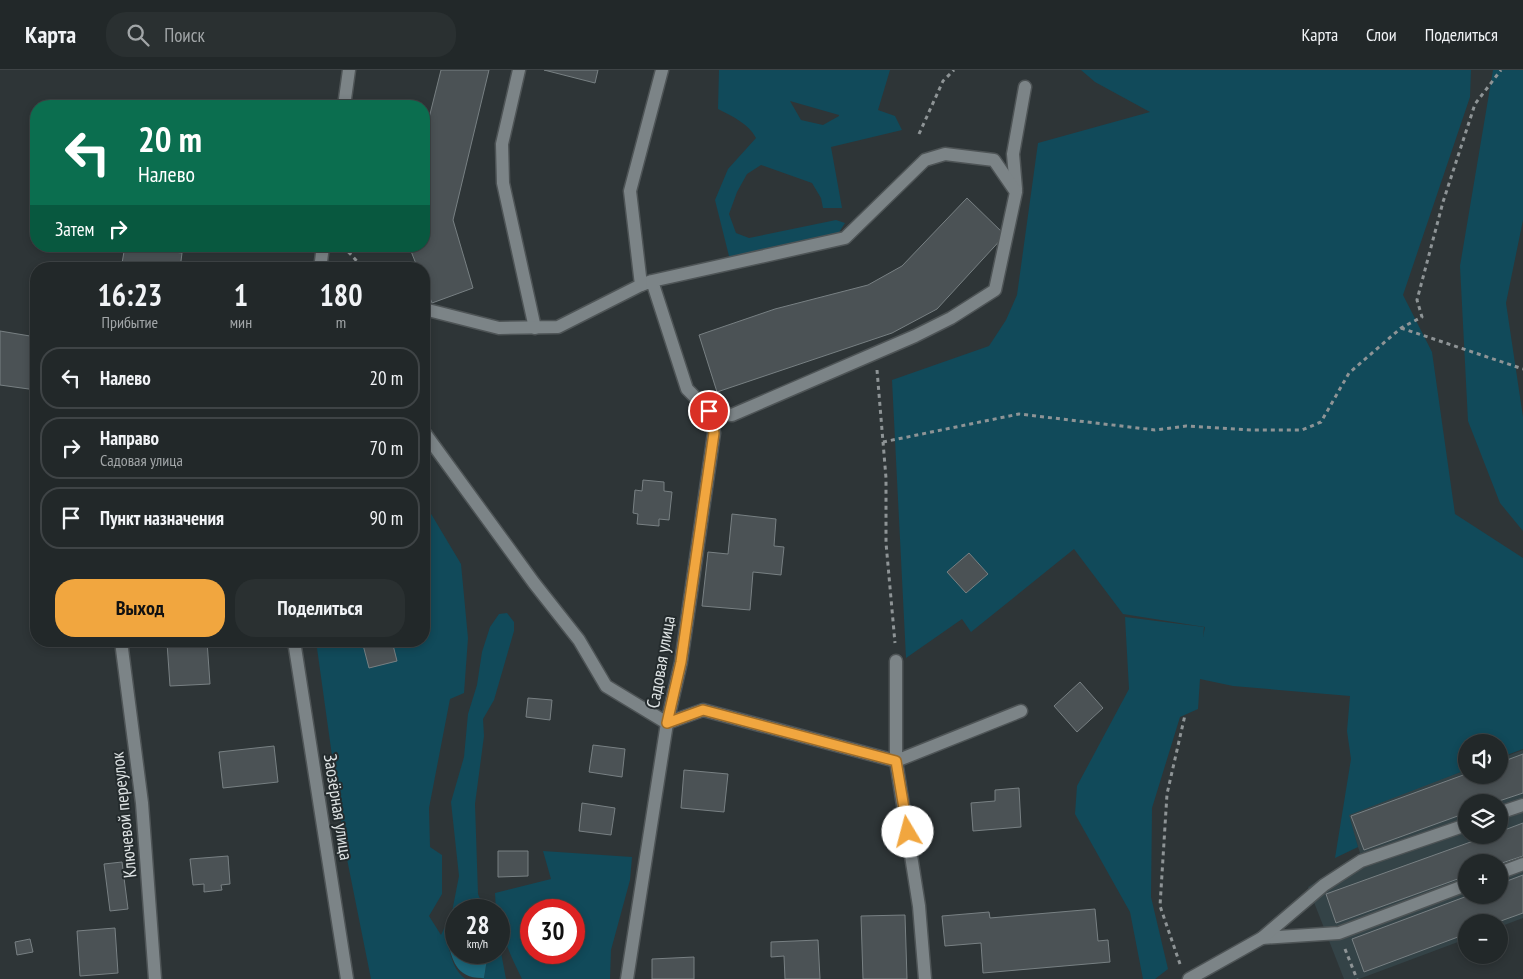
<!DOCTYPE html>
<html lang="ru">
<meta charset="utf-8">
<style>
:root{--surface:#222829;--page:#2a3031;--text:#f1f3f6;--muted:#a2a6a8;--line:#3f4446;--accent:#f1a63f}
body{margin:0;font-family:"PT Sans Narrow",sans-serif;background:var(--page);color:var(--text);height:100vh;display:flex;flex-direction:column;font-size:19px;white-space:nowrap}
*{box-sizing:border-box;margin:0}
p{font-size:16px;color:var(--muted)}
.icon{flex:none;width:28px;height:28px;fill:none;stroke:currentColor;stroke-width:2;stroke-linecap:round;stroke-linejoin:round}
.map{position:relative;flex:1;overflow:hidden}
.sheet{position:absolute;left:30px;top:192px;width:400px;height:385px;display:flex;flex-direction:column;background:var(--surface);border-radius:20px;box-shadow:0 2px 8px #0003,0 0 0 1px var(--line)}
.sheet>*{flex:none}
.hud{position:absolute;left:30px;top:30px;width:400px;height:152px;border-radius:20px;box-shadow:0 2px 8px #0003,0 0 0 1px var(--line);background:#0b6e4f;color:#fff;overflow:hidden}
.tools{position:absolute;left:1458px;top:664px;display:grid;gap:10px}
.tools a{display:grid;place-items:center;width:50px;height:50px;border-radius:50%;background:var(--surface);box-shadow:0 2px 8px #0003,0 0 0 1px var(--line);font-size:25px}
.speed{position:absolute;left:445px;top:829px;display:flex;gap:10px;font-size:25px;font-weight:700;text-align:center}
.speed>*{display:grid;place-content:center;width:65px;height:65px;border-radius:50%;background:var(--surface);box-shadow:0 2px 8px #0003,0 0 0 1px var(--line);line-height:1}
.speed small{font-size:12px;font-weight:400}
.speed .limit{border:8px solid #d22;background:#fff;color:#111}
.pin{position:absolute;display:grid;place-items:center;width:42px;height:42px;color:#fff;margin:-21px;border:2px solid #fff;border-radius:50%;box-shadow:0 1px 5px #0007}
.me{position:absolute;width:55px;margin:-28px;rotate:352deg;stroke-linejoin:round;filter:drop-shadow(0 0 4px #0008)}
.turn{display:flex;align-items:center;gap:18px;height:105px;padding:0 25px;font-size:22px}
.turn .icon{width:65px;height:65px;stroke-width:2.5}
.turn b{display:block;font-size:35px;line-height:42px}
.then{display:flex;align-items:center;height:48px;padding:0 25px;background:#0003;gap:10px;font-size:19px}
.eta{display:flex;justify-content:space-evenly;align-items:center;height:85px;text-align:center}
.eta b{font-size:30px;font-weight:800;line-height:35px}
.cta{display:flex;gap:10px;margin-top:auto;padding:10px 25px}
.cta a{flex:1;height:58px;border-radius:20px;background:var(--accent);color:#111;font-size:20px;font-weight:800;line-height:58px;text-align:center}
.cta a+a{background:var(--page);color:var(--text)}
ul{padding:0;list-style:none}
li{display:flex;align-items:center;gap:15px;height:62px;margin:0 10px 8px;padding:0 15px;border:2px solid var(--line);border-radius:20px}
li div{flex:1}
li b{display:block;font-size:19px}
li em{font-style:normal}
header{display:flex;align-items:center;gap:30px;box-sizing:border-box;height:70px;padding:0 25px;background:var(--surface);border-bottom:1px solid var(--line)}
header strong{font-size:24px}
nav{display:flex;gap:28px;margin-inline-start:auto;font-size:18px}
.search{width:350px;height:45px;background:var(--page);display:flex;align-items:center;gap:12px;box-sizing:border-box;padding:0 18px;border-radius:20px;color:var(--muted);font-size:19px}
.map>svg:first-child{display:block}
</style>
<header>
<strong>Карта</strong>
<div class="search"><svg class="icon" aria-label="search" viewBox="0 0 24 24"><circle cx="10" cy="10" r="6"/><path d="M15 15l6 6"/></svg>Поиск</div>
<nav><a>Карта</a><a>Слои</a><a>Поделиться</a></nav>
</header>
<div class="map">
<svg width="1523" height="909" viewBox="0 0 1523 909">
<rect width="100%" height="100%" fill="#2e3537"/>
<path fill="#344347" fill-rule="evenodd" d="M 1523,680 L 1523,848 L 1499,857 L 1499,852 L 1466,852 L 1466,869 L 1359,909 L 1344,909 L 1308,817 L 1360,783 L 1347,743 L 1466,700 L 1466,705 L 1499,705 L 1499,689 ZM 1466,732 L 1499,732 L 1499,765 L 1466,765 ZM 1466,792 L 1499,792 L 1499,825 L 1466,825 Z"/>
<g fill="#114a5a" fill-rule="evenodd">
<path d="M 719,0 L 890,0 L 878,40 L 895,46 L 902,60 L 831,77 L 842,138 L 823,138 L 821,128 L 812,113 L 761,95 L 747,104 L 737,122 L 729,144 L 736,163 L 749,168 L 836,150 L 845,153 L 838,164 L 739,187 L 729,186 L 715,130 L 728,99 L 756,68 C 749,54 732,46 718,39 ZM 790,31 L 839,45 L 839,46 L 823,55 L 801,50 Z"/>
<polygon points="1081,0 1471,0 1470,27 1403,225 1432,282 1455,444 1523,488 1523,679 1499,688 1499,672 1466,672 1466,700 1349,745 1358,777 1335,788 1351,689 1347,661 1350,626 1233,616 1200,609 1198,639 1180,647 1152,738 1151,827 1168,899 1155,909 1143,909 1130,842 1075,744 1077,716 1129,619 1125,547 1204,557 1203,567 1205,557 1123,544 1074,479 971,562 962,549 906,588 892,310 989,276 1006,250 1017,225 1038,73 1150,42 1095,12"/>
<polygon points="1493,0 1523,0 1523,150 1506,233 1523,347 1523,461 1500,433 1468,351 1460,196"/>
<path d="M 424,432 L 461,494 L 468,568 L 464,623 L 450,629 L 429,738 L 430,777 L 442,785 L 442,824 L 429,846 L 441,865 L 452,842 L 459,806 L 451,732 L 464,687 L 468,644 L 477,615 L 482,582 L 490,557 L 499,544 L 507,543 L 514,552 L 514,561 L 494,630 L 483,649 L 484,666 L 475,734 L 478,824 L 485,840 L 456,840 L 456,859 L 447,869 C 450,883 453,901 466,909 L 371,909 L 345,779 L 316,571 L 424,571 Z"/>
<path d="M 543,781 L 632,787 L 630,810 L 611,880 L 610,909 L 522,909 C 512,888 499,863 499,840 L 496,840 L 495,823 L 551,809 ZM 531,840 L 574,840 L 574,882 L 531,882 Z"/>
<polygon points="499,872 506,909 481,909 484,908 488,883 499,882"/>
</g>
<path fill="#1c677b" d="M 456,859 L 456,882 L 488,883 L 484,908 C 456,909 452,890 447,868 Z"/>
<g fill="#4b5255" stroke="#788083">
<polygon points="441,0 489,0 453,150 473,218 432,233 424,213 424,199 418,199 409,176 424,176 424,68"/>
<polygon points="544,0 598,0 595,13"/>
<polygon points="967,128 1005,165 937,239 892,263 717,322 699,265 775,239 868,215 902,196"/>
<polygon points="125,176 182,183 180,199 121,199"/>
<polygon points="0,261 36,267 36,320 0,315"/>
<polygon points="643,410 664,412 664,421 672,422 669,450 659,449 659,456 637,454 638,444 633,443 635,420 642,421"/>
<polygon points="732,444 776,449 774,476 784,477 781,505 753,502 750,540 702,536 708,482 728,484"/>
<polygon points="969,483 988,504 966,523 947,502"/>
<polygon points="207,571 210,614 170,616 167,573"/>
<polygon points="362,571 392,571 397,591 369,598"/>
<polygon points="1080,612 1103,638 1077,662 1054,636"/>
<polygon points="528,628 552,630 550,650 526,647"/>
<polygon points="593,675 625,679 622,707 589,702"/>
<polygon points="274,676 278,712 223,718 219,682"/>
<polygon points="1523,684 1523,723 1496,732 1466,732 1466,743 1364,780 1351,746 1466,704 1499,705 1499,693"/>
<polygon points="684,700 728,704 724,742 681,738"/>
<polygon points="1019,718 1021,757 973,761 971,733 995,731 995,720"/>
<polygon points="582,733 615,738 611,765 579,761"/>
<polygon points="1523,753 1523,786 1499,794 1499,792 1466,792 1466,806 1336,853 1326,824 1490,765 1499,765 1499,762"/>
<polygon points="498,781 528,781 528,806 498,807"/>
<polygon points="228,786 230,814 221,815 222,820 204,822 204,814 193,815 190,789"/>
<polygon points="122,792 128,839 110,841 104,794"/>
<polygon points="1523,805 1523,843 1498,852 1466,852 1466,864 1364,902 1352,869 1470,825 1499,825 1499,814"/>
<polygon points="1095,839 1098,871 1108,870 1110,892 983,903 981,873 945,876 942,846 989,842 990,848"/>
<polygon points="905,845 907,909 863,909 861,846"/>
<polygon points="115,858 118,903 80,906 77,861"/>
<polygon points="30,869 33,882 17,885 15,872"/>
<polygon points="818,870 820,909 785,909 784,886 771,887 771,872"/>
<polygon points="694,887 694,909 652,909 652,889"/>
</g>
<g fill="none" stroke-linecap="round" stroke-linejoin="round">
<g stroke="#4e5456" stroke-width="15">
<g id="lane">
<polyline points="519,0 502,74 503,113 535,258"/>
<polyline points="1016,119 1013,84 1025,17"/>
<polyline points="641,215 652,211 845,168 925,90 945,84 994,90 1016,122 995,220 951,248 915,266 732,345 709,341 687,319 652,211"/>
<polyline points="424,239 499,258 558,257 641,215 630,121 662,0"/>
<polyline points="424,362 534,513 579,570 606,616 667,653 703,640 896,691 1021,641"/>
<polyline points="1499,743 1523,735"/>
<polyline points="1499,803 1523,794"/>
<polyline points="1262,868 1339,863 1466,815"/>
<polyline points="1189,909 1262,868 1324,815 1361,791 1466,755"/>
</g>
</g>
<g stroke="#4e5456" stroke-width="15">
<g id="street">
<polyline points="344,36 349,0"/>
<polyline points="320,199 323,176"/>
<polyline points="294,571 347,909"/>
<polyline points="122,579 142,733 155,909"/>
<polyline points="896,591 896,691 919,836 925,909"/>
<polyline points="627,909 667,653 681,592 714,363 709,341"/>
</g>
</g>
<g stroke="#8e9496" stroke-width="3" stroke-dasharray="4 4" stroke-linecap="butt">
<polyline points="919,64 943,11 954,0"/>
<polyline points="343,176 364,199"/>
<polyline points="1401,258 1523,299"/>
<polyline points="877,300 886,408 886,473 895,573"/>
<polyline points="883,372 1019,344 1155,360 1186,356 1252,360 1302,360 1321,352 1349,303 1401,258 1422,247 1417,230 1443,132 1475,34 1501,0"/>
<polyline points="1345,879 1357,909"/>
<polyline points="1180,894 1160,836 1167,724 1185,645"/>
</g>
<use href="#lane" stroke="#7c8487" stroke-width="12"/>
<use href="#street" stroke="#7c8487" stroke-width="12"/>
</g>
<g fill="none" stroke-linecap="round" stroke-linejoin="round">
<g stroke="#9d6c29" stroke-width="12">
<polyline id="route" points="709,341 714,363 681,592 667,653 703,640 896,691 908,762"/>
</g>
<use href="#route" stroke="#f1a63f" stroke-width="9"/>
</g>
<g text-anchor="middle" stroke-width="4" stroke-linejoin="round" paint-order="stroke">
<g font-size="18" fill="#dee3e4" stroke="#242b2d">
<text transform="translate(661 592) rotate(-80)" y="6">Садовая улица</text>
<text transform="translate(338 737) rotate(81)" y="6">Заозёрная улица</text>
<text transform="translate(124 745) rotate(-96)" y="6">Ключевой переулок</text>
</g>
</g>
</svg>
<div class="tools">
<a><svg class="icon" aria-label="sound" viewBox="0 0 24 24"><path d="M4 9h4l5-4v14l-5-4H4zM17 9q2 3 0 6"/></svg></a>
<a><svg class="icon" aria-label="layers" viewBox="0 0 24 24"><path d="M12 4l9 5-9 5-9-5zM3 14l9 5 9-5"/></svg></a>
<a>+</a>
<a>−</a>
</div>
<div class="speed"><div>28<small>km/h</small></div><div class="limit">30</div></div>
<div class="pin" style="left:709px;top:341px;background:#d93025"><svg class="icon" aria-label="arrive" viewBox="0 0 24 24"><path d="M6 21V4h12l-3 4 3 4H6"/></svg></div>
<svg class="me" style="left:908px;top:762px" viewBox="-20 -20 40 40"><circle r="19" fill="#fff"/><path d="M0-13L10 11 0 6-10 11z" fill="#f1a63f"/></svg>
<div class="hud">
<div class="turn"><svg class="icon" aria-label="left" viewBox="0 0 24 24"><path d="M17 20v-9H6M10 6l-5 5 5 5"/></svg><div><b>20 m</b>Налево</div></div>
<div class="then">Затем<svg class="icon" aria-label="right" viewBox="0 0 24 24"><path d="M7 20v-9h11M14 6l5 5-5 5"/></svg></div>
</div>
<section class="sheet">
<div class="eta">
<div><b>16:23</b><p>Прибытие</p></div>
<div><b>1</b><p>мин</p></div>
<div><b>180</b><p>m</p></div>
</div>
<ul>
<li><svg class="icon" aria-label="left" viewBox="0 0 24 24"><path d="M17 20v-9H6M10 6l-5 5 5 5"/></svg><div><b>Налево</b></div><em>20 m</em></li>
<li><svg class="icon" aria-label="right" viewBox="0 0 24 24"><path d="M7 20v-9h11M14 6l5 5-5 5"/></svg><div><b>Направо</b><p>Садовая улица</p></div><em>70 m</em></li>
<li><svg class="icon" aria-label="arrive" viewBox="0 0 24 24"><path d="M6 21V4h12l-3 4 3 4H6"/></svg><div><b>Пункт назначения</b></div><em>90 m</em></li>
</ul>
<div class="cta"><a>Выход</a><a>Поделиться</a></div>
</section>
</div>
